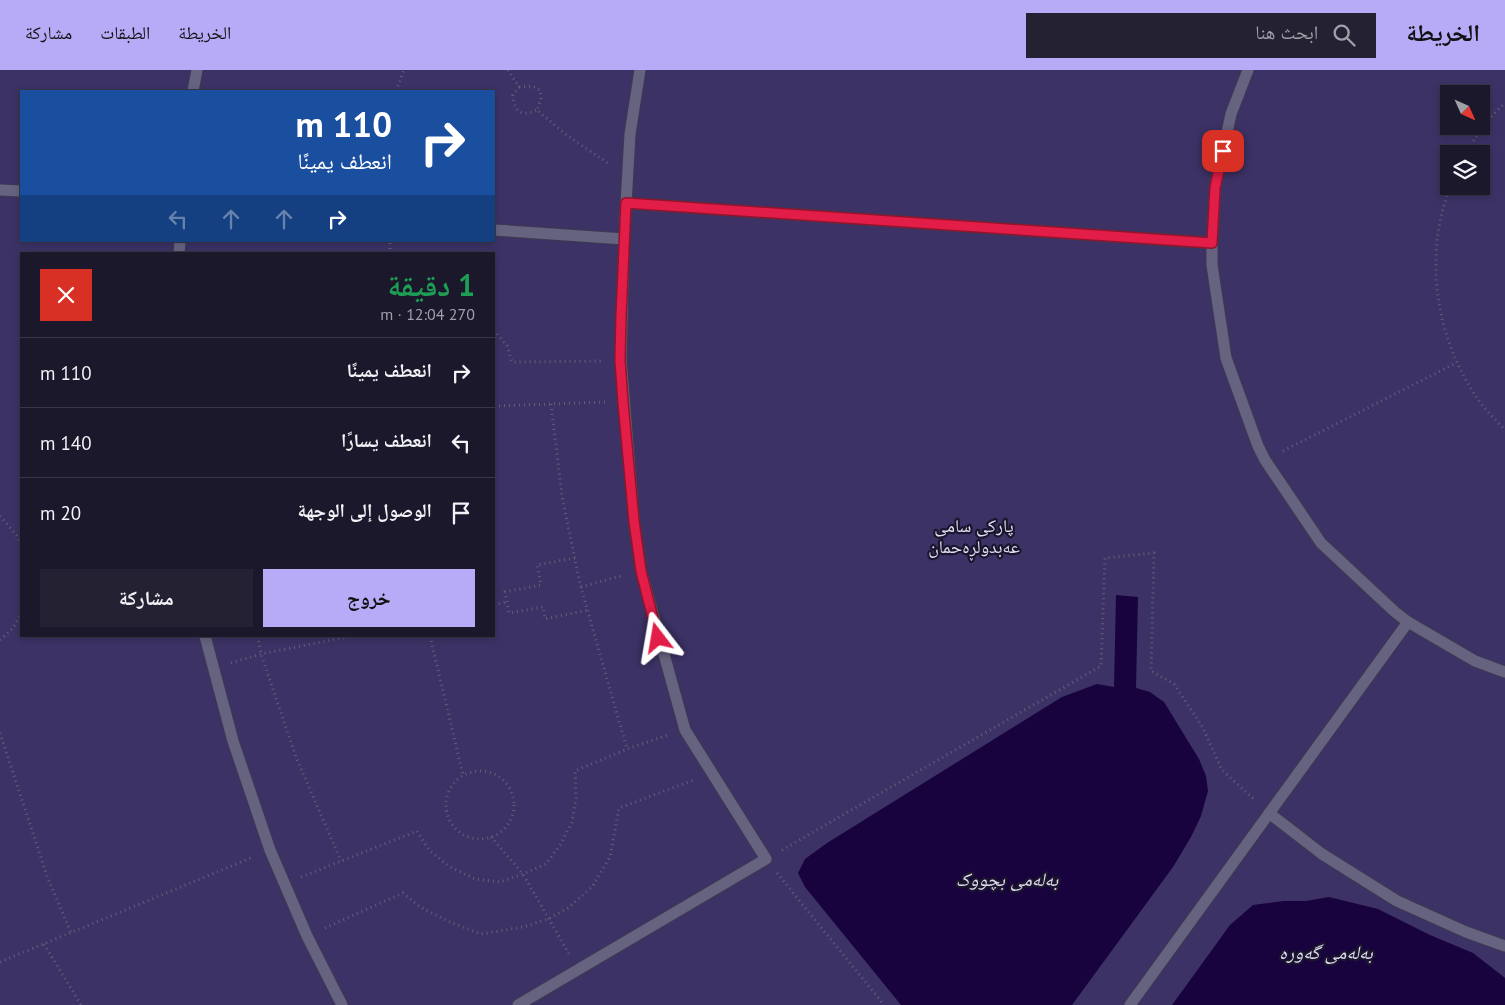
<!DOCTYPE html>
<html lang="ar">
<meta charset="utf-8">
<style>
:root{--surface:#1b182b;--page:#242133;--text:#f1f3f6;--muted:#a0a0a9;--line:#393747;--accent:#b7abf8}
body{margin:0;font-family:"PT Sans","Noto Naskh Arabic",sans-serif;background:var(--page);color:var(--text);direction:rtl;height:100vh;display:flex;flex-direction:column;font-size:19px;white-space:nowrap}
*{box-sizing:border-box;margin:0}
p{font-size:16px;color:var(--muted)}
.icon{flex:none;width:28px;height:28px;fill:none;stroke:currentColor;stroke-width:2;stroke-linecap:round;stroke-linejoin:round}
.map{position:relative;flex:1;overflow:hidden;direction:ltr}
.drawer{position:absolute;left:20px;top:182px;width:475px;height:385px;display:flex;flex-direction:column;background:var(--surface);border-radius:0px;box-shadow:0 2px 8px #0003,0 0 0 1px var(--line);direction:rtl}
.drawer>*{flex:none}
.banner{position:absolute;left:20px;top:20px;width:475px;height:152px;border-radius:0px;box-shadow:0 2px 8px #0003,0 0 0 1px var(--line);direction:rtl;background:#1a4fa0;color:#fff;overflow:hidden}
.needle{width:32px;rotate:135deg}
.tools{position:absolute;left:1440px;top:15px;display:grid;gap:10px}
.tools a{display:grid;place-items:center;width:50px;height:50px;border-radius:0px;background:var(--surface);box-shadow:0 2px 8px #0003,0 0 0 1px var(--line);font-size:25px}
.pin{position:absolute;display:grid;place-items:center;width:42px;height:42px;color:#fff;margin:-21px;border-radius:10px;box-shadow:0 2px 8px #0006}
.me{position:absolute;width:55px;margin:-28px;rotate:346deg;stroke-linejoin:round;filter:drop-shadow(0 0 4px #0008)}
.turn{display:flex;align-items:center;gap:18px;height:105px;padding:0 20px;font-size:22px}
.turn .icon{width:65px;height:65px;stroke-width:2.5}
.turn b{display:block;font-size:35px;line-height:42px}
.lanes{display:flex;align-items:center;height:48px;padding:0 20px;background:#0003;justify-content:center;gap:25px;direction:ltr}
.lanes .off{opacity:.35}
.round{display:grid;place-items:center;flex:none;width:52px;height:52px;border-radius:0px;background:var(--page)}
.summary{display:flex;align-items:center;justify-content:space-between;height:85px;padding:0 20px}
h1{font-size:30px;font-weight:700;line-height:38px;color:#1e9e55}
.action{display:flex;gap:10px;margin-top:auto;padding:10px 20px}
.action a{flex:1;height:58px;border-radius:0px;background:var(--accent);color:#111;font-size:20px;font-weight:700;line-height:58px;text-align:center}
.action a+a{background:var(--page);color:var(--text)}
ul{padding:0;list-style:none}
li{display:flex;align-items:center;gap:15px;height:70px;padding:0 20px;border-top:1px solid var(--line)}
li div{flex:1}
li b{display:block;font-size:19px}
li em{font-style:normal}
header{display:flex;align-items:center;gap:30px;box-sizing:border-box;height:70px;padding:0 25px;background:var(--accent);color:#111}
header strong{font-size:24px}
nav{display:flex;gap:28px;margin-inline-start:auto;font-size:18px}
.search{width:350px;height:45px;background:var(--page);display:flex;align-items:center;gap:12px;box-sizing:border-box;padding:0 18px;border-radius:0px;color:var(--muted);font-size:19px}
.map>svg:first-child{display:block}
</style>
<header>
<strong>الخريطة</strong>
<div class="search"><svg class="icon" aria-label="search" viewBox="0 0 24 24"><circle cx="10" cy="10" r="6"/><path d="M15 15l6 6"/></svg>ابحث هنا</div>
<nav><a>الخريطة</a><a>الطبقات</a><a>مشاركة</a></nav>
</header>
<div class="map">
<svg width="1505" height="935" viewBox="0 0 1505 935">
<rect width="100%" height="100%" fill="#242039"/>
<path fill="#3c3265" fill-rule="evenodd" d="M 0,0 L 1505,0 L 1505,935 L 0,935 ZM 21,21 L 494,21 L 494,171 L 21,171 ZM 1449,24 L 1481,24 L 1481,56 L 1449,56 ZM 1449,84 L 1481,84 L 1481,116 L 1449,116 ZM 21,184 L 494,184 L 494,566 L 21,566 Z"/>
<g fill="#19033f">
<polygon points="1116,525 1138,527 1136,618 1150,622 1164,632 1199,689 1206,706 1208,721 1201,746 1191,767 1173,797 1072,935 901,935 805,817 798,803 805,789 827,773 1062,627 1097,614 1114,617"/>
<polygon points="1329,827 1378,839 1430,865 1473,883 1505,908 1505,935 1172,935 1230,855 1253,835 1284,831 1306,831"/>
</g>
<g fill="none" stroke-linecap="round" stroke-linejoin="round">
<g stroke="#3f3b4f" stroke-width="13">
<g id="service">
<polyline points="1248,0 1231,44 1215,118 1212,173 1212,195 1226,288 1258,376 1265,390 1321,473 1395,542 1408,552 1475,591 1505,602"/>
<polyline points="193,21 197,0"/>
<polyline points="0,120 21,121"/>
<polyline points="626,133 1212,173"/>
<polyline points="494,160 624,169"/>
<polyline points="179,184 180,171"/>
<polyline points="205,566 233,671 270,780 307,866 342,935"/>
<polyline points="1269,743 1322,784 1397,831 1466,862 1505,876"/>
<polyline points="518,935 766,789 685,660 641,501 634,451 621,290 624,169 630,64 640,0"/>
<polyline points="1130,935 1408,552"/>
</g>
</g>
<g stroke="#636076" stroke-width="3" stroke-dasharray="1 4" stroke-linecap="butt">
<path d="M 508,0 L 519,17 L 513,25 C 514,42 521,47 537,40"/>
<polyline points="519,17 532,16 540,20 541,29 537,40 565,64 609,94"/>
<polyline points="396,21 404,0"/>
<path d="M 1466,84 C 1475,66 1490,46 1505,33"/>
<path d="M 1450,116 C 1446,130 1441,143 1439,157 C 1429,216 1443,276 1475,325 C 1483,338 1495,349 1505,360"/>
<polyline points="390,184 390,171"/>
<polyline points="494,260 507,276 512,292 602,291"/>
<polyline points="551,334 562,426 580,514 627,679"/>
<polyline points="494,336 606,332"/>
<polyline points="1283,381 1456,293"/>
<polyline points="0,446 18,467 21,474"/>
<polyline points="575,488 537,495 541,515 505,522 509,543 543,537 545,549 588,540"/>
<polyline points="581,517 624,505"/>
<polyline points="494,535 507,532"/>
<polyline points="258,566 261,584 296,687 341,791"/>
<polyline points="430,566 463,705"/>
<polyline points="0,570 13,558 21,544"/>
<polyline points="231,593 261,584 352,566"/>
<polyline points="0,663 47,806 71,863"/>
<circle cx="480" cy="735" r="34"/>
<polyline points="491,767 523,804 569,884"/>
<polyline points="782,780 1101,596 1105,488 1154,483 1151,601 1174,614 1203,658 1222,700 1256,731"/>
<polyline points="777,803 884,935"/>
<polyline points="301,807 417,761 429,780 450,797 475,809 500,812 523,804 546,794 560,775 572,752 576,728 575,701 627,679 668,665"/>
<polyline points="325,858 403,823 420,837 450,852 481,864 523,857 548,849 568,838 592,817 610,787 619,738 694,710"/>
<polyline points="44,874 81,935"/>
<polyline points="0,892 253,787"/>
</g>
<use href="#service" stroke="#666380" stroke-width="11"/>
</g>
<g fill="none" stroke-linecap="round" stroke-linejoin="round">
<g stroke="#92132f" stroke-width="12">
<polyline id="route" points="658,568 641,501 634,451 623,332 620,290 621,247 626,133 1212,173 1215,118 1223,81"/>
</g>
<use href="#route" stroke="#e11d48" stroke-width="9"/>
</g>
<g text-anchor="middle" stroke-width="4.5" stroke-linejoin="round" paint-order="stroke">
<g font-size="18" fill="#e3e1f5" stroke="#1b162e">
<text x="974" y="462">پارکی سامی<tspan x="974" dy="21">عەبدولڕەحمان</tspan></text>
</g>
<g font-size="19" font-style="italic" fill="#dedcef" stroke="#1b162e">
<text x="1007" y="816">بەلەمی بچووک</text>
<text x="1326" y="889">بەلەمی گەورە</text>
</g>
</g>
</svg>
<div class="tools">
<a><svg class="needle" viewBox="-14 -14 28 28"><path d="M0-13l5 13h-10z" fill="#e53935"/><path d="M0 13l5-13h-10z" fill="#a0a0a9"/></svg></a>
<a><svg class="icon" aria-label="layers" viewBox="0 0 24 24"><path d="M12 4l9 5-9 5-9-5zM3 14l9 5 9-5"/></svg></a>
</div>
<div class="pin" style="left:1223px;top:81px;background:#d93025"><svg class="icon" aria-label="arrive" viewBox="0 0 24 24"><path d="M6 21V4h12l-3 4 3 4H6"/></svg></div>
<svg class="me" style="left:658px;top:568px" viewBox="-20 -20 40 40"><path d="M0-17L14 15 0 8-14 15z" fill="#e11d48" stroke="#fff" stroke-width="4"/></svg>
<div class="banner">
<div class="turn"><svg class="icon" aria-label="right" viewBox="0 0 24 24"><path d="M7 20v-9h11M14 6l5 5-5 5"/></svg><div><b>110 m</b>انعطف يمينًا</div></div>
<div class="lanes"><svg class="icon off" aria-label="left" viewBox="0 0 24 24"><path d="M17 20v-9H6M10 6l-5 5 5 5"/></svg><svg class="icon off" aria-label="ahead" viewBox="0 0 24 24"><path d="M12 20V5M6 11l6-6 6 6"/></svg><svg class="icon off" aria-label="ahead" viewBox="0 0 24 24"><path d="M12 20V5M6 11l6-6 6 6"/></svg><svg class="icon" aria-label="right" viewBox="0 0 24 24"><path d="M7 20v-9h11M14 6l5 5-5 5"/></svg></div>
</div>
<section class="drawer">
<div class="summary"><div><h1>1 دقيقة</h1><p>270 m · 12:04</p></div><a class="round" style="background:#d93025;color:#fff"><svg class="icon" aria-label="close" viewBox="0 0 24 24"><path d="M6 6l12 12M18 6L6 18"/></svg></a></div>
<ul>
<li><svg class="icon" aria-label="right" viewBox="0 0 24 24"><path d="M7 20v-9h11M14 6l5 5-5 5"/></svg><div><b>انعطف يمينًا</b></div><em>110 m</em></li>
<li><svg class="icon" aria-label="left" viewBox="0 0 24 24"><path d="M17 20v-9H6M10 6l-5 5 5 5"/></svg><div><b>انعطف يسارًا</b></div><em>140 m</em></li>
<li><svg class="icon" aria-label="arrive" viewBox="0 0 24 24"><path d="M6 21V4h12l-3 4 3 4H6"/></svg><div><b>الوصول إلى الوجهة</b></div><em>20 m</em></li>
</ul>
<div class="action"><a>خروج</a><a>مشاركة</a></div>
</section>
</div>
